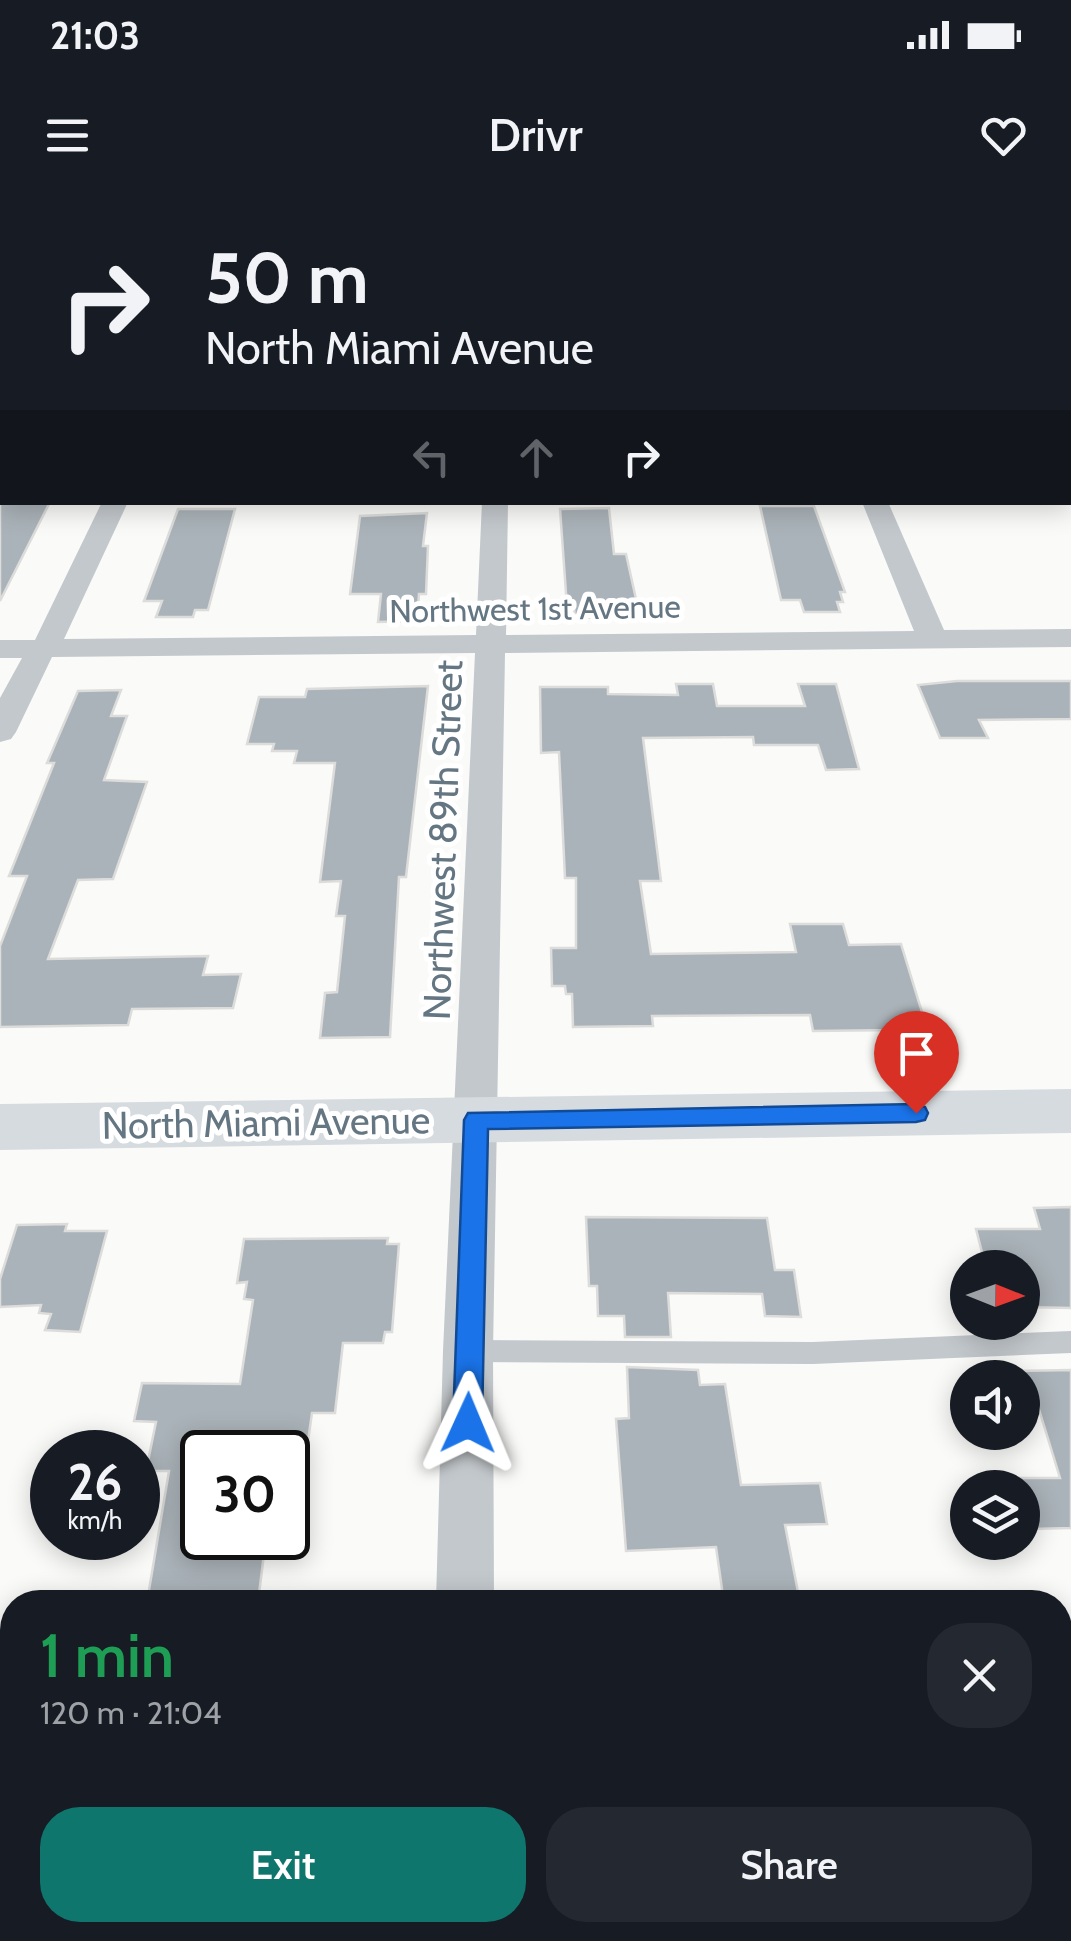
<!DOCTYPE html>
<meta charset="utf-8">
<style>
:root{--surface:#171b24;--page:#242831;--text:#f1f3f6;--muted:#9ea1a6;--accent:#0f766e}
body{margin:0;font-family:Cabin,sans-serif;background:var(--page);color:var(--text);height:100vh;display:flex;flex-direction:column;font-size:38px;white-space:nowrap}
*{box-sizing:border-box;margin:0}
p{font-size:32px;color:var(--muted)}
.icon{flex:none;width:55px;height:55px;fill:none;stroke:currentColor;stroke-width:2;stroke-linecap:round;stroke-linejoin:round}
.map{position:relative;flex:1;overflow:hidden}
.drawer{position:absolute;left:0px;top:1390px;width:1072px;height:352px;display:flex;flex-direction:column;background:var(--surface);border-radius:40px 40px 0 0;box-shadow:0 5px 25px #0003}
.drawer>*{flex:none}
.top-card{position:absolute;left:0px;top:0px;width:1072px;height:305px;box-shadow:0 5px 25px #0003;background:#171b24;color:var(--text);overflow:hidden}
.needle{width:65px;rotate:91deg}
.tools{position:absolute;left:950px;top:1050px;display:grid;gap:20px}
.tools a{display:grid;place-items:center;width:90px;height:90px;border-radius:50%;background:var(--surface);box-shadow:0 5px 25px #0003;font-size:50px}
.speed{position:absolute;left:30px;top:1230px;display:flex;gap:20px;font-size:50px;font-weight:700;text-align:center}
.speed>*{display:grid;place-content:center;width:130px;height:130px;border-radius:50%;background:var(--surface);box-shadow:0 5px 25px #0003;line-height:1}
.speed small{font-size:25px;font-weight:400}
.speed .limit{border:5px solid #111;border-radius:15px;background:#fff;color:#111}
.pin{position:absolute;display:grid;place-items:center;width:85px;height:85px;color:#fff;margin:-102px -42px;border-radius:50% 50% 50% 0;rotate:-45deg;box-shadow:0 0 10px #0007}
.pin .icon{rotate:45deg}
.me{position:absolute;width:110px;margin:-55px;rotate:1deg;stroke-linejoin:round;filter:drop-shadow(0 0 8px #0008)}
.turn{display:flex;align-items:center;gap:35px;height:210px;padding:0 40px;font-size:45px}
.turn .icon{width:130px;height:130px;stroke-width:2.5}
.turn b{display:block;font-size:70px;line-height:85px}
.lanes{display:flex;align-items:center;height:95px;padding:0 40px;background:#0003;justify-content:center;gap:50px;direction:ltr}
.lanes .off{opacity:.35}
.round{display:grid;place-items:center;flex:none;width:105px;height:105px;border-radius:40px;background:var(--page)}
.head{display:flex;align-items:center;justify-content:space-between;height:170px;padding:0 40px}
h1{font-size:60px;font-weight:600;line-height:75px;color:#1e9e55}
.primary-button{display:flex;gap:20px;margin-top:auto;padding:20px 40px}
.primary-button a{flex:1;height:115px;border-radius:40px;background:var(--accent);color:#fff;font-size:40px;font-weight:600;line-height:115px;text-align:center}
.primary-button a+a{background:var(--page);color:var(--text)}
.status{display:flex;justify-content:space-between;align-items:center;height:70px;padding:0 50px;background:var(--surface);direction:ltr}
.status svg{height:28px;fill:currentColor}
header{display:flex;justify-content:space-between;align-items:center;height:130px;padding:0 40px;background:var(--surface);font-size:45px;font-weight:600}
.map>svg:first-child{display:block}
</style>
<div class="status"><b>21:03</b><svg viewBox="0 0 49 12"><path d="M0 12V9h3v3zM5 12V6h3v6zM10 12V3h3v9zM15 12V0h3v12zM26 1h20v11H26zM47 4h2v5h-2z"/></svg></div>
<header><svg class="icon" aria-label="menu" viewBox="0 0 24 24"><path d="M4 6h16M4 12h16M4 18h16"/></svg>Drivr<svg class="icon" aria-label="heart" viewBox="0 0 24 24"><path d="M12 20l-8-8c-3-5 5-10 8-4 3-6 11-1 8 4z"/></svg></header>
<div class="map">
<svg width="1071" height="1741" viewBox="0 0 1071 1741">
<rect width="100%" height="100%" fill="#fafaf8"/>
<polygon fill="#e8e9e9" points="0,0 862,0 864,2 2,2 0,50"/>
<g fill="#aab3b9" stroke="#dcdcda" stroke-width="2.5">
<polygon points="0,302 50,302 0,401"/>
<polygon points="760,306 814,306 845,392 840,392 843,402 837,402 840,412 804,412 800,400 781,400"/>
<polygon points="609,308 614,354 626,354 640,417 575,418 574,407 567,407 560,309"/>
<polygon points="178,309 235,309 208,410 195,410 193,417 156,417 162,401 144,401"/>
<polygon points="427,313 423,346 428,346 426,394 419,394 417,421 378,422 381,394 350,394 360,316"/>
<polygon points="957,481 1071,481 1071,519 979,520 988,538 940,538 918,485"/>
<polygon points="676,484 713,484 717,506 805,506 798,484 836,484 859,569 826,570 818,545 754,545 753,537 643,538 661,681 640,681 651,754 796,752 790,724 843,724 849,745 901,744 925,822 897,823 898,830 813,831 810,815 652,816 653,826 573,827 572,794 566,794 565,786 552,786 551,748 576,748 576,678 565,678 559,552 541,553 540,487 608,487 608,494 678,495"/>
<polygon points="428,486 406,677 399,677 390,837 320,838 325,793 337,792 345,716 336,716 341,681 320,682 335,563 294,563 297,551 272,551 274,544 247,544 259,497 305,497 307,489"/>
<polygon points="121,490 111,516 127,516 104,580 147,582 113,679 78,680 48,759 208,756 203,775 241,774 233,808 132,809 128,825 0,827 0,746 27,676 9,676 54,563 47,563 78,491"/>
<polygon points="1071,1007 1071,1108 1022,1107 1022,1068 986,1068 976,1029 1040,1029 1034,1008"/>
<polygon points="586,1017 767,1018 775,1070 794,1070 801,1117 765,1116 762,1094 668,1093 671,1137 625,1137 624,1116 598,1116 597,1086 589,1086"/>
<polygon points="67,1024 65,1031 107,1031 80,1132 45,1130 51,1114 39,1113 41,1105 0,1107 0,1079 17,1025"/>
<polygon points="388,1038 387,1044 399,1044 392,1132 385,1132 383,1143 343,1143 335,1213 312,1213 307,1248 282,1248 281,1252 202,1252 202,1338 266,1338 258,1402 147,1402 169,1271 146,1271 156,1222 134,1221 142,1183 240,1184 253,1100 244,1099 247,1082 237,1083 244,1039"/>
<polygon points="627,1167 698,1170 700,1185 725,1184 741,1285 820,1283 827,1324 785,1325 798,1392 723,1396 716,1347 626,1351 616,1219 629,1218"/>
<polygon points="1071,1170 1071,1328 1031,1329 1017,1278 1060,1278 1037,1203 1022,1203 1022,1178 1014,1178 1013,1171"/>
</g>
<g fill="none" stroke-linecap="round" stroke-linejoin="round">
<g fill="#c3c8cc" fill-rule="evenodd">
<polygon points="804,0 812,0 814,2 806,2"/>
<polygon points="838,0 846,0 847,2 839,2"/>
<polygon points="1071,1131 1071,1153 813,1164 468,1162 460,1159 456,1151 460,1143 468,1140 813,1142"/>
</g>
<g fill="#c3c8cc" fill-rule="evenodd">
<polygon points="986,0 1004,0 1005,2 987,2"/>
<polygon points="1070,80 1071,81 1071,93 1070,92"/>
<polygon points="102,302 128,302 64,439 476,435 482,302 508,302 506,435 914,431 862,302 888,302 944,430 1071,429 1071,447 505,453 493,1151 494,1402 436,1402 443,1151 475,453 52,457 16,532 11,539 0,542 0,498 22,458 0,458 0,440 35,440"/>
<rect x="427" y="1730" width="68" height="11"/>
</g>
<g fill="#d6dbdf" fill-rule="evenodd">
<rect x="1070" y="44" width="1" height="14"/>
<rect x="0" y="50" width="2" height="14"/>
<polygon points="1071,889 1071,933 0,950 0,904"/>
</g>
</g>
<polygon fill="#1a73e8" stroke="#114b97" stroke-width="2.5" points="916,904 925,907 928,913 925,920 916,922 488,929 482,1223 478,1232 468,1236 457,1232 453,1223 464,920 468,913"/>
<g text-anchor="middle" stroke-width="10" stroke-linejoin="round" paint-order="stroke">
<g font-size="32" fill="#657683" stroke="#fff">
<text transform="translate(535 409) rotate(-1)" y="11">Northwest 1st Avenue</text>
</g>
<g font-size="38" fill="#657683" stroke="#fff">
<text transform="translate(443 640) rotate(-88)" y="13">Northwest 89th Street</text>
<text transform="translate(266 923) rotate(-1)" y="13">North Miami Avenue</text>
</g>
</g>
</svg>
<div class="tools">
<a><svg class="needle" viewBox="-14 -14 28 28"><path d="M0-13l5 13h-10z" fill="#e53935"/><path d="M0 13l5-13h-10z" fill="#9ea1a6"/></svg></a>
<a><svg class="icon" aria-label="sound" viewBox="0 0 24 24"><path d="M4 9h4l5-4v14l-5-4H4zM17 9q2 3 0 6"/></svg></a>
<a><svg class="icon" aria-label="layers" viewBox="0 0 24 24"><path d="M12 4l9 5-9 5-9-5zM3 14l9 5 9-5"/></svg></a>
</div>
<div class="speed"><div>26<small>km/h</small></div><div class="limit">30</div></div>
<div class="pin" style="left:916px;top:913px;background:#d93025"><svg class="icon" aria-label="arrive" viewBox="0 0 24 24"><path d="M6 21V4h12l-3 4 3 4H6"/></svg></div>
<svg class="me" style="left:468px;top:1223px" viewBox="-20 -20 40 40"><path d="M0-17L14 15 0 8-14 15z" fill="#1a73e8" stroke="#fff" stroke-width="4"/></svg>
<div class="top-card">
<div class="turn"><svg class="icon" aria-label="right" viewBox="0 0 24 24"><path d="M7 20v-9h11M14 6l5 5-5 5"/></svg><div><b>50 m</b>North Miami Avenue</div></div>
<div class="lanes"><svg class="icon off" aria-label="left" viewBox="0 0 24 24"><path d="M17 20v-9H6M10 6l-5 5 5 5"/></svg><svg class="icon off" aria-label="ahead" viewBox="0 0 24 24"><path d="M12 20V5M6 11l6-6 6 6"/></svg><svg class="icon" aria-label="right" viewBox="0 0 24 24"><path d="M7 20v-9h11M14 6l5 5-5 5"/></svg></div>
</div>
<section class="drawer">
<div class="head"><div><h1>1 min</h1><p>120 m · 21:04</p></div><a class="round"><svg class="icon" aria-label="close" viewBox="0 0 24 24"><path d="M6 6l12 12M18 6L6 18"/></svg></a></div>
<div class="primary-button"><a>Exit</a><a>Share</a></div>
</section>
</div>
